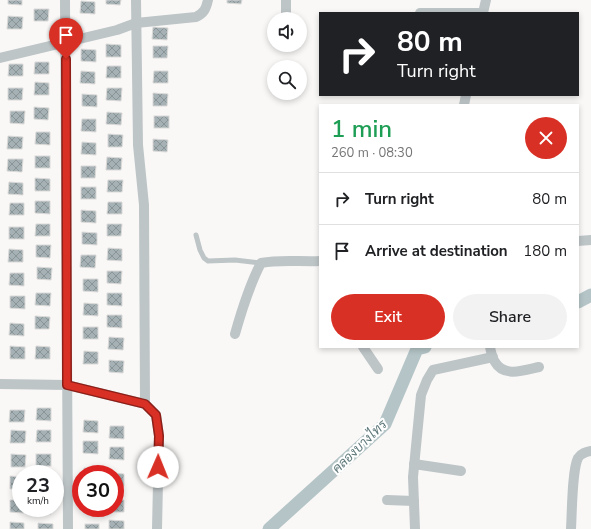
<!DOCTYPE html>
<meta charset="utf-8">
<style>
:root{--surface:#fff;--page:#f2f2f2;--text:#202124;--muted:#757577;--line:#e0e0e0;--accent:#d93025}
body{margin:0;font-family:"Nunito Sans",Sarabun,sans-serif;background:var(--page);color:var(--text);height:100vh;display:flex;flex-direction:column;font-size:15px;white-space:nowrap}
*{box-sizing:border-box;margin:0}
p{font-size:13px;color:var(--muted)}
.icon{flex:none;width:22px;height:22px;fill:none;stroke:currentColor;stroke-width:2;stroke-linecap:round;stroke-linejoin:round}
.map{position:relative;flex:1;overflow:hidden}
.drawer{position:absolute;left:319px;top:104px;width:260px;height:244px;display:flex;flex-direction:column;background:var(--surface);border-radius:0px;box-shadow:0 2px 6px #0003}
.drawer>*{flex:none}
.hud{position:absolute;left:319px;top:12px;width:260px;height:84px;border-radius:0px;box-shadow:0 2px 6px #0003;background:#202124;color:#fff;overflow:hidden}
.fabs{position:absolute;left:267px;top:12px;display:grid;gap:8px}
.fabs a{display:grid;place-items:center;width:40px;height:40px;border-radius:50%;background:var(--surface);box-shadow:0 2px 6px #0003;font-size:20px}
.speed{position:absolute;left:12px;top:465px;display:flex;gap:8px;font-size:20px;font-weight:700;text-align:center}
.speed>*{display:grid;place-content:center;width:52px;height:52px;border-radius:50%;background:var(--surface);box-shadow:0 2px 6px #0003;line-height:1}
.speed small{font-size:10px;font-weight:400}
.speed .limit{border:6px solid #d22;background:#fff;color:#111}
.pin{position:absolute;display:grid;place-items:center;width:34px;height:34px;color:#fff;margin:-41px -17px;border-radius:50% 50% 50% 0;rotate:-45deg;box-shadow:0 0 4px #0007}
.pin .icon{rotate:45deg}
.me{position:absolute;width:44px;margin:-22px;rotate:1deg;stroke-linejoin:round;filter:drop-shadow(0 0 3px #0008)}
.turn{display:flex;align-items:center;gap:14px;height:84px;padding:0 12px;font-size:18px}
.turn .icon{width:52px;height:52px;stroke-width:2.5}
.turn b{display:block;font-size:28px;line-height:34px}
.round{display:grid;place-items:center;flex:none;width:42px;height:42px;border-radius:21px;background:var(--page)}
.summary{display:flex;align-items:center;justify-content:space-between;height:68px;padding:0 12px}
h1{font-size:24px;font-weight:600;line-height:30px;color:#1e9e55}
.button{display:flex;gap:8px;margin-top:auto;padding:8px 12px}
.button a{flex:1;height:46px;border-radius:24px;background:var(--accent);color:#fff;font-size:16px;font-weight:600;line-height:46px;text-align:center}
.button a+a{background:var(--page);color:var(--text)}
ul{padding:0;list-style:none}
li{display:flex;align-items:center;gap:12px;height:52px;padding:0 12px;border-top:1px solid var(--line)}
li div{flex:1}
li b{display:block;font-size:15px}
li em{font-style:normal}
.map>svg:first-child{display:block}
</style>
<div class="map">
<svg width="591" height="529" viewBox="0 0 591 529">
<defs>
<pattern id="building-cross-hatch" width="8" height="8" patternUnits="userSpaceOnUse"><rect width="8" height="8" fill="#a5b1b4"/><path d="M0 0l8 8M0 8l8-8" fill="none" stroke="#8a9598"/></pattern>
</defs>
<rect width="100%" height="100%" fill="#f9f8f7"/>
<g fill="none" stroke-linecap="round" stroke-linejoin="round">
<g stroke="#b5c5c7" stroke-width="13">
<polyline points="578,302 591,295"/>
<polyline points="269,529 385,424 417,349 425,347"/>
</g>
</g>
<g fill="url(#building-cross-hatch)" stroke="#dbdad9">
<polygon points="8,0 22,0 22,5 8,4"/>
<polygon points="106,0 121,0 120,5 106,4"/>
<polygon points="227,0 242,0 241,4 227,3"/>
<polygon points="81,1 95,2 95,14 80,13"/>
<polygon points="34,9 49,9 48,21 34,21"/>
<polygon points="8,16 23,17 22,29 7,29"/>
<polygon points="153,27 168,28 167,40 152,39"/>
<polygon points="106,44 121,45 121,57 106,57"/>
<polygon points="153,46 168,46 167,58 153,58"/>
<polygon points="81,49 96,50 96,62 81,61"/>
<polygon points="35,62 49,62 49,74 34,74"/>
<polygon points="9,64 23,64 23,76 8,76"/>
<polygon points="107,66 121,66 121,78 106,78"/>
<polygon points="81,71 95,72 95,84 80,83"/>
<polygon points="154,71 168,71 168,83 153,83"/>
<polygon points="35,82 49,83 49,95 34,95"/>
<polygon points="8,88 23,88 22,100 8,100"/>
<polygon points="107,88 122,88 121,101 106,100"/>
<polygon points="153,93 168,94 167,106 153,106"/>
<polygon points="82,94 97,95 97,107 82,106"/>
<polygon points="34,107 49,108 48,120 34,119"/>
<polygon points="10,111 25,111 24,124 10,123"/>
<polygon points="107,112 122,113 121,125 106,124"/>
<rect x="154" y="116" width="15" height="12"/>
<polygon points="82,119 96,119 96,132 81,131"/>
<polygon points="36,132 50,132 50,145 35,144"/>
<polygon points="108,134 123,135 122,147 108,147"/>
<polygon points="8,136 23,137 22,149 7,149"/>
<polygon points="153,139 168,140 167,152 153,151"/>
<polygon points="82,142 96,143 96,155 81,154"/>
<rect x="35" y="156" width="15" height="12"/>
<polygon points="107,157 122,158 121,170 106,170"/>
<polygon points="8,159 23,159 22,172 7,171"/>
<polygon points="81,166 96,166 95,178 81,178"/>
<polygon points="35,178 50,179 50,191 35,191"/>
<polygon points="108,180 123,180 122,192 107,192"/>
<polygon points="9,182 23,183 23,195 8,194"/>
<rect x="81" y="187" width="15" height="12"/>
<polygon points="35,201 50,201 50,214 35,213"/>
<polygon points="108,202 122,202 122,214 107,214"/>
<polygon points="10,203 24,203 24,215 9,215"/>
<polygon points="81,210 96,211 96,223 81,222"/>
<polygon points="36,224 50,224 50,236 35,236"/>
<polygon points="107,224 122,224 121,236 107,236"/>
<rect x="9" y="227" width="15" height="12"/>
<polygon points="82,232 97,233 97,245 82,244"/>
<polygon points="36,245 51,245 50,258 36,257"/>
<polygon points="108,248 122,249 122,261 107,260"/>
<polygon points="9,249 23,250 23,262 8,262"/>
<polygon points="81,255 96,255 95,268 80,267"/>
<polygon points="37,267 52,268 51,280 37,279"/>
<polygon points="107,271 122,271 121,284 107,283"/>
<polygon points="10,273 24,273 24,286 9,285"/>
<polygon points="83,279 98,279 98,292 83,291"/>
<polygon points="36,293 51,293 50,306 35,305"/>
<polygon points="107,293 122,293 122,306 107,305"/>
<polygon points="10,296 25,296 25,309 10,308"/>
<polygon points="84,303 98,304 98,316 83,315"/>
<polygon points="107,315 122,315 122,328 107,327"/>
<polygon points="35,316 50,317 49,329 35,329"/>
<polygon points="10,323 24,324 24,336 9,335"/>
<rect x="83" y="327" width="15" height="12"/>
<polygon points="109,337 124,338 123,350 108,349"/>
<polygon points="10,346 25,347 25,359 10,359"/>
<polygon points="36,346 50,347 50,359 35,359"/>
<polygon points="84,351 98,352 98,364 83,364"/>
<polygon points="109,360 124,361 123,373 109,372"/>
<polygon points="37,408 51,408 51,421 36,420"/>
<polygon points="10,410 25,410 24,422 9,422"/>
<polygon points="84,420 98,421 98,433 83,432"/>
<polygon points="110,426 124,426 124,439 109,438"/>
<polygon points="11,430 26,431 25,443 10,443"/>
<polygon points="37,430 51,430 51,442 36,442"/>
<polygon points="83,441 98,441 98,454 83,453"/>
<polygon points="110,447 124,447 124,460 109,459"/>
<polygon points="11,454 26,455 25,467 11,467"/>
<rect x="36" y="454" width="15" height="12"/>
<polygon points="84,468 99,469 98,474 84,474"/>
<polygon points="109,473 124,474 124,486 115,486 115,474"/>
<polygon points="10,476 21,477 21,489 10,489"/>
<polygon points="10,500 21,500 21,508 24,508 24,513 10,512"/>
<polygon points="115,500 124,500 124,512 109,512 109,508 115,508"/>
<polygon points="36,508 51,508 51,514 36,513"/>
<polygon points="109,520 124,521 124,529 109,529"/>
<polygon points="10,522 24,523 24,529 10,529"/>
<polygon points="38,523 53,524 53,529 38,529"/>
<rect x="85" y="524" width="14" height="5"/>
</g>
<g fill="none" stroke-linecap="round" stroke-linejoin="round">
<polyline stroke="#bec5c7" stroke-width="5" points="196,235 200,250 204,258 208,261 235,260 261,263"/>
<g stroke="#bec5c7" stroke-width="10">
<polyline points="65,0 68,529"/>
<polyline points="136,0 138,145 144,205 145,404"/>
<polyline points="420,13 483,13"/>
<polyline points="483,13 486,0"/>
<polyline points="286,19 286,0"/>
<path d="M 0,58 L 117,30 L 136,23 L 196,17 C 204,13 206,9 208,0"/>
<polyline points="464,105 466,95"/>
<polyline points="578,241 591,240"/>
<path d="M 235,334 C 242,309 249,286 261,263 C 281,259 300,262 320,261"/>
<polyline points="363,347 378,369"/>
<path d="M 490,347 C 491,352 492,358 495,362 C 504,378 525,370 539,367"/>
<polyline points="0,384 67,385 145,404 156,415 159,436 157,529"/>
<polyline points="414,464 461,471"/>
<polyline points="387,500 414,501"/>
<polyline points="415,529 413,477 421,395 427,380 433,370 493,357"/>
<path d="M 571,529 C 572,513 572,470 578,458 C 581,453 586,452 591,451"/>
</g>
</g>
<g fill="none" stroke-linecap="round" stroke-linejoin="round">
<g stroke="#8d1f18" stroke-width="10">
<polyline id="route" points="66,59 67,385 145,404 156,415 159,436 158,467"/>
</g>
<use href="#route" stroke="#d93025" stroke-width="7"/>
</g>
<g text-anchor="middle" stroke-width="4" stroke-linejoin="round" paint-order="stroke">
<g font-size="13" font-style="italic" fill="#60797b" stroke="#fff">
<text transform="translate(359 446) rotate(-44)" y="5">คลองบางไทร</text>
</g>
</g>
</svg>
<div class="fabs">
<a><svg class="icon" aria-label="sound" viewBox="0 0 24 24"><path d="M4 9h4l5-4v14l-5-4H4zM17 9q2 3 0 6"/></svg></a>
<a><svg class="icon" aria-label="search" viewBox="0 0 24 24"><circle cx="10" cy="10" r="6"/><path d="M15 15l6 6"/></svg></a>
</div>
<div class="speed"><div>23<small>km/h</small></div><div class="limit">30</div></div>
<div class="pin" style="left:66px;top:59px;background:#d93025"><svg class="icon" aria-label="arrive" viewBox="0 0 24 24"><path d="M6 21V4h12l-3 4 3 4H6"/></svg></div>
<svg class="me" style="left:158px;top:467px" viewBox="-20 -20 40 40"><circle r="19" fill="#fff"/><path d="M0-13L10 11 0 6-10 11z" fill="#d93025"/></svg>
<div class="hud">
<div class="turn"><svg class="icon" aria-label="right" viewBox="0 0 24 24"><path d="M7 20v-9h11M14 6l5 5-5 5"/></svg><div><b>80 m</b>Turn right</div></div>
</div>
<section class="drawer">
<div class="summary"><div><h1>1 min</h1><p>260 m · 08:30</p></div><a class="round" style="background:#d93025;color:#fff"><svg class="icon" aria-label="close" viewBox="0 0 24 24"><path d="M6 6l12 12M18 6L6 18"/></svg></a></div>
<ul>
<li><svg class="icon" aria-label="right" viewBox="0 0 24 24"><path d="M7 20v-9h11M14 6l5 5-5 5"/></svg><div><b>Turn right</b></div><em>80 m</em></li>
<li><svg class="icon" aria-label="arrive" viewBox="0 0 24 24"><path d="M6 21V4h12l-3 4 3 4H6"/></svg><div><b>Arrive at destination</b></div><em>180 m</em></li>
</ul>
<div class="button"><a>Exit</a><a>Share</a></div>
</section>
</div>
